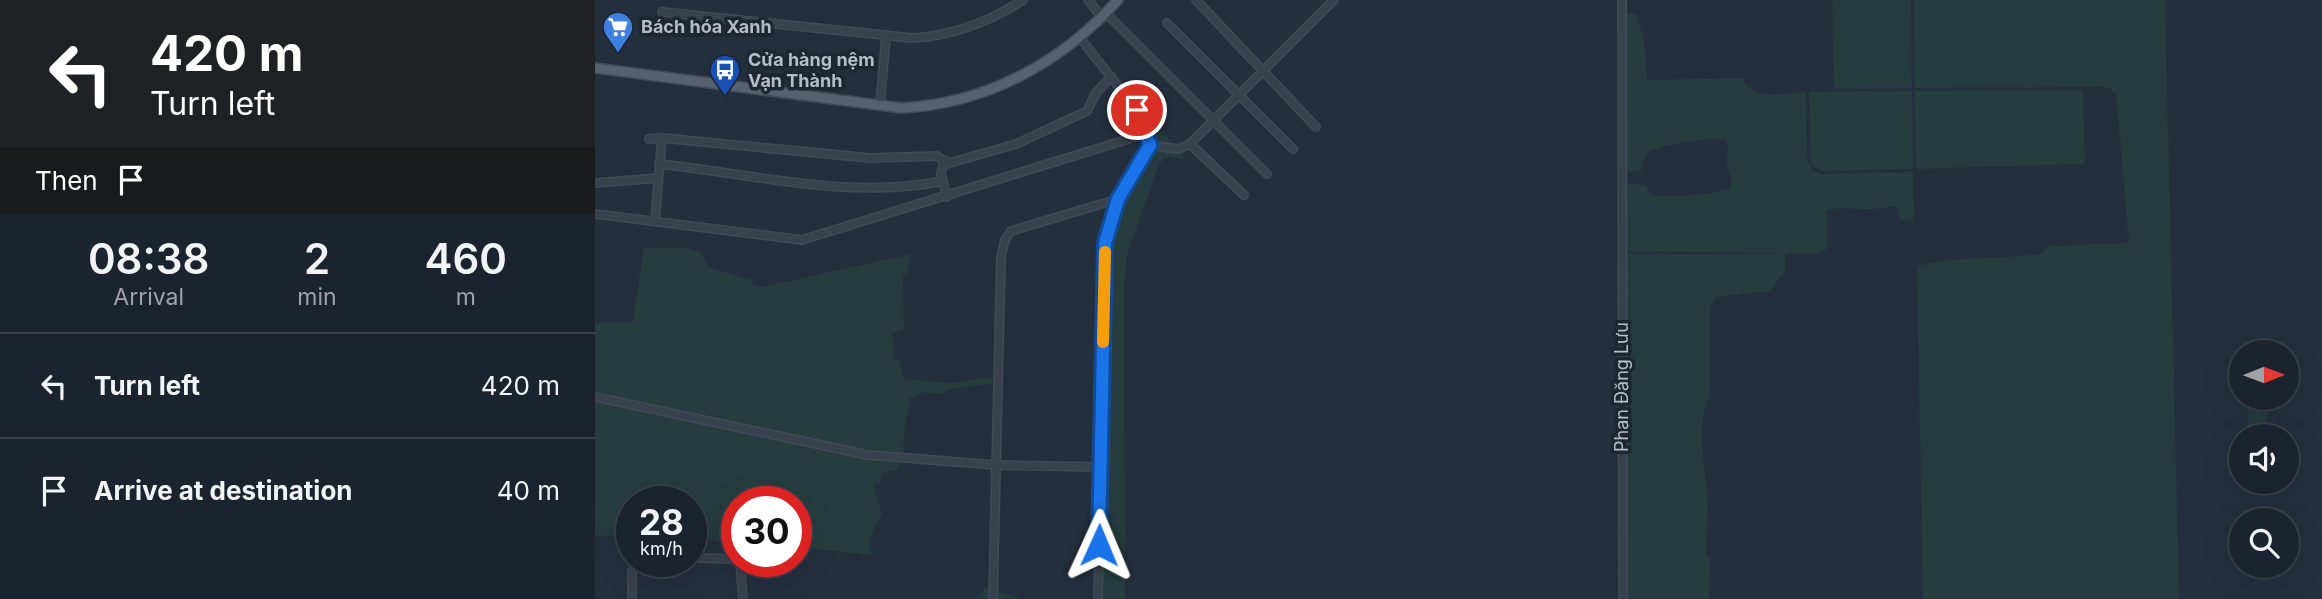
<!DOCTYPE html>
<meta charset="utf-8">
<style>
:root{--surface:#1b232e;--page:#242b36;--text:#f1f3f6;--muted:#a0a4aa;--line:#39404a}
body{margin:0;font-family:Inter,sans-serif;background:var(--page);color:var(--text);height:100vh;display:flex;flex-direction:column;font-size:26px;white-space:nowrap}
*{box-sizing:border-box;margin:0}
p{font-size:23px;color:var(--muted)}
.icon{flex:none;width:38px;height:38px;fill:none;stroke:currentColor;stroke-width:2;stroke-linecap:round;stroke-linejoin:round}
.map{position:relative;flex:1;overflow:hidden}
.drawer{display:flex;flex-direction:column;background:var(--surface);width:595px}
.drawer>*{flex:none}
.hud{background:#202124;color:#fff;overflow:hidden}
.needle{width:46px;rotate:89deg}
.fabs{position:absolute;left:1634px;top:340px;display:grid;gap:14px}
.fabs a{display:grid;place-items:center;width:70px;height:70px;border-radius:50%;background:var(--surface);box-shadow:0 7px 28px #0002,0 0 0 2px var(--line);font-size:35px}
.speed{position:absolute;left:21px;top:486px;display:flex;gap:14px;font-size:35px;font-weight:700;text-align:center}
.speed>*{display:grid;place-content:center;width:91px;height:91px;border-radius:50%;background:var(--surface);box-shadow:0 7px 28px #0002,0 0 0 2px var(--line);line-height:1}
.speed small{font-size:18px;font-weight:400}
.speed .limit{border:10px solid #d22;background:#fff;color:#111}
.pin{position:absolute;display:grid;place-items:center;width:60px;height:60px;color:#fff;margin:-30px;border:4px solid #fff;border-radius:50%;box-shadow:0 2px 7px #0007}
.me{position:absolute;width:77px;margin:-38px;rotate:1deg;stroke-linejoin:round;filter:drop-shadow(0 0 5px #0008)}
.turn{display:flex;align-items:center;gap:24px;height:147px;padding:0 35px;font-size:32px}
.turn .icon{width:91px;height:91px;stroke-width:2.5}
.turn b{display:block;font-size:49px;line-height:60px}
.then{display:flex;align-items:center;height:66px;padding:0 35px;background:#0003;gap:14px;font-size:26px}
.eta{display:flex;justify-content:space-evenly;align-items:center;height:119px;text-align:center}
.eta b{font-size:42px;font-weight:600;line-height:49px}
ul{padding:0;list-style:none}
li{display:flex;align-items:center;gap:21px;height:105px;padding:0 35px;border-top:2px solid var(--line)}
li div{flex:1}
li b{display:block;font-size:26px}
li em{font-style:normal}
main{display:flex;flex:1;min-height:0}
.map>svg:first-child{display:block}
</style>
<main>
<section class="drawer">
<div class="hud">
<div class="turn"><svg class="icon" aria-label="left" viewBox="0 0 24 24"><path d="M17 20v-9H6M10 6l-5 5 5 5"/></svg><div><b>420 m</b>Turn left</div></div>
<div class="then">Then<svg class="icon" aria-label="arrive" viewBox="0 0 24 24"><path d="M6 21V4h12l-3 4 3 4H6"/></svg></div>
</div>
<div class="eta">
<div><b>08:38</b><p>Arrival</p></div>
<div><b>2</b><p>min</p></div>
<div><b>460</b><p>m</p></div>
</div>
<ul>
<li><svg class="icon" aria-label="left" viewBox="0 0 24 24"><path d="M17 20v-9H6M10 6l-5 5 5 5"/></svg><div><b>Turn left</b></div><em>420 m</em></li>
<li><svg class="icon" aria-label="arrive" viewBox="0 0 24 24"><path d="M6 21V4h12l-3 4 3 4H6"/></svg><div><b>Arrive at destination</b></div><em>40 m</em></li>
</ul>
</section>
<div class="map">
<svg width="1727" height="599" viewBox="0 0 1727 599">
<rect width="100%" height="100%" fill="#242f3e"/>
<g fill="#263c3f">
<polygon points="1237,0 1316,0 1317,88 1239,89"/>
<path d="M 1319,0 L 1570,0 L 1584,599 L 1328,599 L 1322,266 C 1363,256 1405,259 1447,254 L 1452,246 L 1534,243 L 1521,93 L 1512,87 L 1320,88 Z"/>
<path d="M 1033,14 L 1041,14 L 1049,39 L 1052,80 L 1148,78 C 1154,102 1191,93 1211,92 L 1212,157 L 1217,170 L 1226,174 L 1318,172 L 1319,222 L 1305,219 L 1301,207 C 1292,206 1287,209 1278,209 C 1262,210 1249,206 1232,210 L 1232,249 L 1221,254 L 1030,251 L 1031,184 L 1050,185 L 1057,195 C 1079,198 1114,195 1135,188 L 1137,180 L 1131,163 L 1133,148 L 1130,139 C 1105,139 1073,142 1051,154 L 1045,171 L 1031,172 L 1029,16 Z"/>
<polygon points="1488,90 1490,164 1321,169 1320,91"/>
<polygon points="1317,91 1318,169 1226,171 1216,164 1214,92"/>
<path d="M 565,126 L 581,151 L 590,150 L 587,158 L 569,158 L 563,167 L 532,255 L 529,285 L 530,599 L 506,599 L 512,242 C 516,229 519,213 525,200 C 536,176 560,161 555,132 Z"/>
<path d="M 49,248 L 93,248 L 105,252 L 114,268 L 156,280 L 159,286 L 167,287 L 317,254 L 312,274 L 308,274 L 309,329 L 297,332 L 299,359 L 304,360 L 309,379 L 358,383 L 401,376 L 400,383 L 356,389 L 346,394 L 330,392 L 314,399 C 315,411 311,416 310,426 C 307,445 312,451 302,470 L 287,473 L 285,483 L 278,484 L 287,514 L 273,541 L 277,555 L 201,547 L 201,502 L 142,502 L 142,542 L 96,540 L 96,502 L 37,502 L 37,537 L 0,535 L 0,323 L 38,322 Z"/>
<path d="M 1030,254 L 1190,254 L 1190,271 L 1175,291 L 1120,297 L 1115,308 L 1115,396 C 1098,430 1113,472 1113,508 C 1112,524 1111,540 1111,557 L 1115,557 L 1114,599 L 1032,599 Z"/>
<rect x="1653" y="397" width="19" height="39"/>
<polygon points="390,588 428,599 372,599 385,595"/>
</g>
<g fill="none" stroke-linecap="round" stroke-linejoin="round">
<g stroke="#414a57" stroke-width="10">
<g id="minor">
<polyline points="493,0 507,17"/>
<polyline points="601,0 721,127"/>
<polyline points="1027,0 1028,599"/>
<path d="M 67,12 L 317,38 C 358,36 394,22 428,0"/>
<polyline points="511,13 672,174"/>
<polyline points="572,23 698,149"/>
<polyline points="485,38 542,110 555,145 523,199 510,243 503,598"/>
<polyline points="285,105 291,36"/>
<polyline points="54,139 67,138"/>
<polyline points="595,144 649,195"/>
<polyline points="555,145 583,149 595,144 739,0"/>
<path d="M 64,164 C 157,174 255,200 348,181"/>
<polyline points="0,183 63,178"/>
<polyline points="352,197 346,174 348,165 421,144 492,111 501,93 516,77"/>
<polyline points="0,214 207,240 553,133"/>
<polyline points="60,220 67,138 275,158 342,156 352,162"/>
<polyline points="0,397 273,455 401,465 505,467"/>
<polyline points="96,558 142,559"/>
<polyline points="145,562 148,599"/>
<polyline points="37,599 37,571 41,562"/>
<polyline points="398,599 406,257 410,240 416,231 523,199"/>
</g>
</g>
<g stroke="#414a57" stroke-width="12">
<path id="major" d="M 0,68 L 306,108 C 391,104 466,63 523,0"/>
</g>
<use href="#minor" stroke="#38414e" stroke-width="7"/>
<use href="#major" stroke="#56606e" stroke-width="9"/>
</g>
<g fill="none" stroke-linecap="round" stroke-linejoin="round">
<g stroke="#114b97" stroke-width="18">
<polyline id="route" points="504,545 510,243 523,199 555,145 542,110"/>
</g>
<use href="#route" stroke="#1a73e8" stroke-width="12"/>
<polyline stroke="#f59e0b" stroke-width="12" points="508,342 510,252"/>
</g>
<defs>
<g id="supermarket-pin" transform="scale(1.575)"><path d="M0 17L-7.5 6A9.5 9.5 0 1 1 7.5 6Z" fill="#3f7fe0" stroke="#1d2633"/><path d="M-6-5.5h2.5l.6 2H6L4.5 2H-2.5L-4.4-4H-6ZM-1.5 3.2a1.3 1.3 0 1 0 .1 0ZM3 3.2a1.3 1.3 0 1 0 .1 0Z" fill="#fff"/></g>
<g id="bus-pin" transform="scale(1.575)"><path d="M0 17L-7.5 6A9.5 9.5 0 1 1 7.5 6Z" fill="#1a4fb4" stroke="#1d2633"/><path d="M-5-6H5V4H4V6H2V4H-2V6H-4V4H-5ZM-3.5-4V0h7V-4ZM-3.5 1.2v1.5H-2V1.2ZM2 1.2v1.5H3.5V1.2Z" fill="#fff"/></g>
</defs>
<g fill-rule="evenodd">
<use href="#supermarket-pin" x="23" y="27"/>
<use href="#bus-pin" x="130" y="70"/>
</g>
<g text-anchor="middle" stroke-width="7" stroke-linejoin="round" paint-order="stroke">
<g font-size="18" font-weight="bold" fill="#b4bcc9" stroke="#1d2633" text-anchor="start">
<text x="46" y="33">Bách hóa Xanh</text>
<text x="153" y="66">Cửa hàng nệm<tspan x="153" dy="21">Vạn Thành</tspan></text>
</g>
<g font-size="18" fill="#b4bcc9" stroke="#1d2633">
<text transform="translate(1027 387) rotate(-90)" y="6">Phan Đăng Lưu</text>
</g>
</g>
</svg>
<div class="fabs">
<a><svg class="needle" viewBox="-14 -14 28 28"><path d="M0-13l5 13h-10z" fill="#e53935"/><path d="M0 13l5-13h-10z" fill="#a0a4aa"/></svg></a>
<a><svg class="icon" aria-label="sound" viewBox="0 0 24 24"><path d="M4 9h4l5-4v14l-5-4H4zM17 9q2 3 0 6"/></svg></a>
<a><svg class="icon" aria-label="search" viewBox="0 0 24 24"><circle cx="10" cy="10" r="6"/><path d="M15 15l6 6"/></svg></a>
</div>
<div class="speed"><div>28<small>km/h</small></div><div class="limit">30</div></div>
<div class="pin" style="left:542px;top:110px;background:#d93025"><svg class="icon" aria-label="arrive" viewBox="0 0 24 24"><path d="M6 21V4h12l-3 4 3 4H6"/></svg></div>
<svg class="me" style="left:504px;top:545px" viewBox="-20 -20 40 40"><path d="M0-17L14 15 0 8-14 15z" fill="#1a73e8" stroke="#fff" stroke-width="4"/></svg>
</div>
</main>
